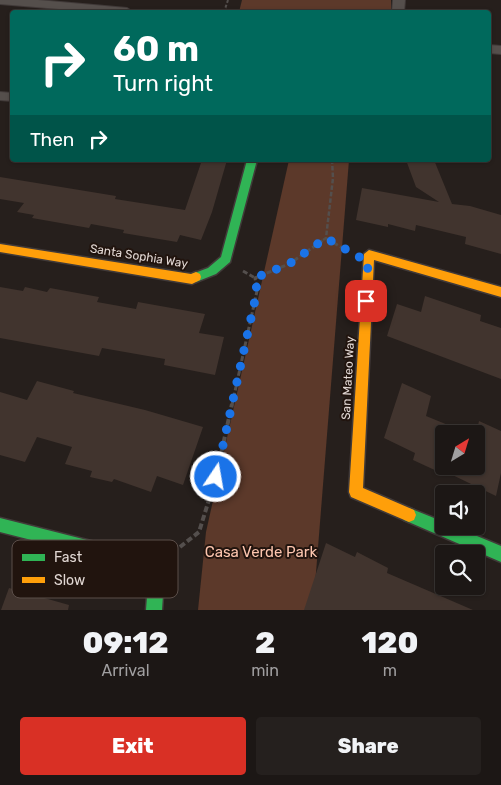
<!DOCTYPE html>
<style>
:root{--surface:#1c1715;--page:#25201e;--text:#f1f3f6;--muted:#a09fa0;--line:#3a3634;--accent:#d93025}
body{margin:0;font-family:Rubik,sans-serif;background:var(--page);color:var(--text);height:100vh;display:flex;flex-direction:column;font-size:19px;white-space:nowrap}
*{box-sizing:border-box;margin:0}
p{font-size:16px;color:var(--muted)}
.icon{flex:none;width:28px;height:28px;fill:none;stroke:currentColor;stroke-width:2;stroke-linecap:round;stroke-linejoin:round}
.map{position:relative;height:610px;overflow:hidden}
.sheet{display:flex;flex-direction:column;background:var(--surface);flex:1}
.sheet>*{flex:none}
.hud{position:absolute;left:10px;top:10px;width:481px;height:152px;border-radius:5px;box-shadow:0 1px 4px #0004,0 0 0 1px var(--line);background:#00695c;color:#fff;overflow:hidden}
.needle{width:32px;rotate:38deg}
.buttons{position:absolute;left:435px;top:425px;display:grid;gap:10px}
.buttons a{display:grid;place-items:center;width:50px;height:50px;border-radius:5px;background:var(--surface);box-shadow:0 1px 4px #0004,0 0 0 1px var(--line);font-size:25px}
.pin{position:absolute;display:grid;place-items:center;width:42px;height:42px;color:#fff;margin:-21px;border-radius:10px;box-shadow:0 2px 8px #0006}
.me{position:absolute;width:55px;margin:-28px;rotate:12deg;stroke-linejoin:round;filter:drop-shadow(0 0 4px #0008)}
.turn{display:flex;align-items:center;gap:18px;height:105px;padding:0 20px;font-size:22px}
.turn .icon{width:65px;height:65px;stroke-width:2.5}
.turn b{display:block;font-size:35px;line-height:42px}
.then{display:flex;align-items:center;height:48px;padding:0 20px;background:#0003;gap:10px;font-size:19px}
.eta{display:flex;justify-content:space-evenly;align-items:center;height:85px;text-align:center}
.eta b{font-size:30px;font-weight:800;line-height:35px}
.action{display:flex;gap:10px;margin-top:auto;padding:10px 20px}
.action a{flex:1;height:58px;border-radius:5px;background:var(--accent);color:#fff;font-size:20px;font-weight:800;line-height:58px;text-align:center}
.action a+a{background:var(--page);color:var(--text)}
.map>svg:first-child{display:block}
</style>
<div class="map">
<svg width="501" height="610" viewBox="0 0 501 610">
<rect width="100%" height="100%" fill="#261f1c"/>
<g fill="#5c392a">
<polygon points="242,0 391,0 391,12 239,12"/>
<polygon points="289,160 349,160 313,610 198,610 206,532"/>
</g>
<g fill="#41342e">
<polygon points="202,160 227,160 212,212 201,240 180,235 177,242 123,233 124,230 91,224 89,228 32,218 34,215 17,212 24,203 0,199 0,177 116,196 115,199 185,210"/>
<polygon points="406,160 434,160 452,204 470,206 501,215 501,254 465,244 466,237 416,225 415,231 388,224 388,227 356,220 362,188 439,202 416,187"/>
<polygon points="0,287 23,291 25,287 47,292 50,288 99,297 97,302 136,309 138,302 205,314 199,333 224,337 215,375 164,365 165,359 102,348 99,356 0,338"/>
<polygon points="425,296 481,315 480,321 501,328 501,379 387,336 397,304 421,312"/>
<polygon points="37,381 74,391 73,393 145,410 203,427 183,485 157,476 151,492 114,479 112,482 90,477 92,471 65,464 72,447 37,437 25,462 0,455 0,392 27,400"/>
<polygon points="402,383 431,396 426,416 470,434 444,434 444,466 476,466 476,435 479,421 501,431 501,473 496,496 440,469 439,472 413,460 415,453 384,438"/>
<polygon points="326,543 355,557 357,552 388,568 387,573 473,610 304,610"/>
<polygon points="9,588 69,605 68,610 1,610"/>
</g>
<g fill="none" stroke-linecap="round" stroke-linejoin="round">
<g stroke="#413a39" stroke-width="2">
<g id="street">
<polygon points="0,0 38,0 127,8 133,12 94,12 0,4"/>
<polygon points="393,0 405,0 404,12 392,12"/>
<polygon points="489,45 501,46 501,54 489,53"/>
<polygon points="0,92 12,93 12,101 0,100"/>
</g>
</g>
<g stroke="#413a39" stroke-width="3">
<g id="fast">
<polygon points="247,160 257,160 230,262 216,274 196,282 192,280 191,277 192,274 208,268 221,257"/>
<polygon points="409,508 444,522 444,526 453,526 501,546 501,562 404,520 402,515 404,510"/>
<polygon points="0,518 162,559 165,564 162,610 146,610 149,570 0,532"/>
</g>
</g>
<g stroke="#413a39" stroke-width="3">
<g id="slow">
<polygon points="0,244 191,274 196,272 200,274 201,277 200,280 192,284 0,252"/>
<polygon points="369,250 501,287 501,297 374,260 363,488 414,510 416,515 414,520 409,522 351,497 349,492 364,254"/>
</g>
</g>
<polyline stroke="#544f4d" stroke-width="2" stroke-dasharray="3 2" stroke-linecap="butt" points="228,0 225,9 229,12"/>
<g stroke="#544f4d" stroke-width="2.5" stroke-dasharray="4.5 2" stroke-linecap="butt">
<polyline points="323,240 326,238"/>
<polyline points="329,240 326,238 333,178 332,160"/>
</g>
<g stroke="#544f4d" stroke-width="3" stroke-dasharray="5 2.5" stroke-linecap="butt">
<polyline points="327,239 346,250"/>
<polyline points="243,271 255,278"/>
<polyline points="232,405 257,291 255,278 289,264 325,239"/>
</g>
<polyline stroke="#544f4d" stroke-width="4" stroke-dasharray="6 3" stroke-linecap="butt" points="180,547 199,532 216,477 232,404"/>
<use href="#street" fill="#554f4c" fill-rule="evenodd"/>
<use href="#fast" fill="#30b455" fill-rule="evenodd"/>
<use href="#slow" fill="#ff9f0a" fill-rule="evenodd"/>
</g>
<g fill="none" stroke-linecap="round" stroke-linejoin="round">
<polyline stroke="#1a73e8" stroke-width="9" stroke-dasharray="0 16.2" points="216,477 257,291 255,278 289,264 326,238 368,262 366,301"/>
</g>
<g text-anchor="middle" stroke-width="4" stroke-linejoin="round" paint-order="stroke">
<g font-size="12" fill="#e1d7d3" stroke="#21140e">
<text transform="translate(139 256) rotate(9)" y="4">Santa Sophia Way</text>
<text transform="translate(348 378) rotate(-87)" y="4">San Mateo Way</text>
</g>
<g font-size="15" fill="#fdc5ae" stroke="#21140e">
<text x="261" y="557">Casa Verde Park</text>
</g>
</g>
<rect x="12" y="540" width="166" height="58" rx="8" fill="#21140e" stroke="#5b4e49" stroke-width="1"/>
<rect x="22" y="554" width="23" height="7" fill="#30b455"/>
<rect x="22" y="577" width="23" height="6" fill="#ff9f0a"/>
<g font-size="14" fill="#e1d7d3">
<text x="54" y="562">Fast</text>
<text x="54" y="585">Slow</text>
</g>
</svg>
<div class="buttons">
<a><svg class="needle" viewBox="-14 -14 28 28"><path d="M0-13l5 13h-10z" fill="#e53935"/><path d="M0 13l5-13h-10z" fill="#a09fa0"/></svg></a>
<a><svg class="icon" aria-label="sound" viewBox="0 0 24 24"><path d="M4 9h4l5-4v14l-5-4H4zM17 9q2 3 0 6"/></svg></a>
<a><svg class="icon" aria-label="search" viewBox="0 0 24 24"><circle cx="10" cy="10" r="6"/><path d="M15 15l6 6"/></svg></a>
</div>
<div class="pin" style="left:366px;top:301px;background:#d93025"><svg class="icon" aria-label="arrive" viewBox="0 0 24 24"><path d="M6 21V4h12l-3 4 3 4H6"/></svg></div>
<svg class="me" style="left:216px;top:477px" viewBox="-20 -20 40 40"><circle r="17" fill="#1a73e8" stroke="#fff" stroke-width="3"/><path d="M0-11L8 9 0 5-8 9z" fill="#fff"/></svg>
<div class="hud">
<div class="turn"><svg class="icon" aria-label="right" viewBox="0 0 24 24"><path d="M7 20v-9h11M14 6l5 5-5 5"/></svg><div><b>60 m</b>Turn right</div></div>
<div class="then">Then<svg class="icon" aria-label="right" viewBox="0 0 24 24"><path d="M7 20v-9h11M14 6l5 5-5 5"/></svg></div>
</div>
</div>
<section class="sheet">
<div class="eta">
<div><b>09:12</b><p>Arrival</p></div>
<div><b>2</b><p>min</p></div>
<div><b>120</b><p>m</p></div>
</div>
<div class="action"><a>Exit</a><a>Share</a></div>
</section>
